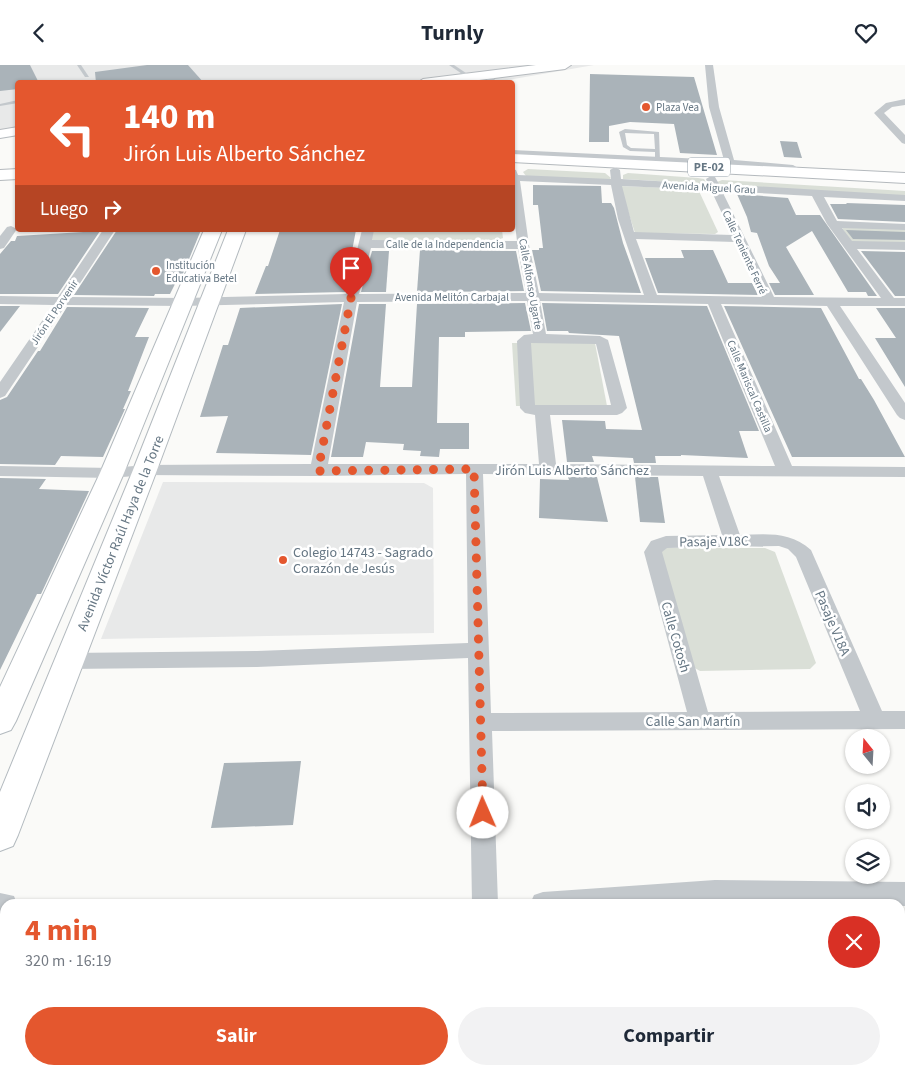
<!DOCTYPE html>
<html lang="es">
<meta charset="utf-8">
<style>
:root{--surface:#fff;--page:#f2f2f3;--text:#1f2937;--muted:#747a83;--accent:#e4572e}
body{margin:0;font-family:"Source Sans 3",sans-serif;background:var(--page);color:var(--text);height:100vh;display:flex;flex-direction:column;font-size:19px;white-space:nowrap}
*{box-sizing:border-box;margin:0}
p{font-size:16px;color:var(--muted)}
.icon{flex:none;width:28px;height:28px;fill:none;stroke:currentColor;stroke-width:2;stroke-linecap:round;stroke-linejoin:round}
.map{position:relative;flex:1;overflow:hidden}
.drawer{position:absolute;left:0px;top:834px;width:905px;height:176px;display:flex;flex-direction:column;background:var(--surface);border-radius:15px 15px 0 0;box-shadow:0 1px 4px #0004}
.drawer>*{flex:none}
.top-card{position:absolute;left:15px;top:15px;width:500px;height:152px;border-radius:5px;box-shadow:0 1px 4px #0004;background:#e4572e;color:#fff;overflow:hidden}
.needle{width:32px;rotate:342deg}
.tools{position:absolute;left:845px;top:664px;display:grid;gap:10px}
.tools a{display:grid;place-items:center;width:45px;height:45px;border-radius:50%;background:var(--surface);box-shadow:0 1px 4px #0004;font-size:25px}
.pin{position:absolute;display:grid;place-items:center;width:42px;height:42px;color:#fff;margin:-51px -21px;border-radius:50% 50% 50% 0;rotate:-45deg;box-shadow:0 0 5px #0007}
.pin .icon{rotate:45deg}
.me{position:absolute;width:55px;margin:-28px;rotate:359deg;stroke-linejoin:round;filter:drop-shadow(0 0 4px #0008)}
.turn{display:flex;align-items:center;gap:18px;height:105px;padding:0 25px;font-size:22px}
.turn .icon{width:65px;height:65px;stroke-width:2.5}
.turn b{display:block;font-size:35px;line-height:42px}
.then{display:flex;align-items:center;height:48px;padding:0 25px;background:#0003;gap:10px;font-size:19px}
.round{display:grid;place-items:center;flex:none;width:52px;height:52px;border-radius:26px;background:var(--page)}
.headline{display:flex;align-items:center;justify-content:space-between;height:85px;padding:0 25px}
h1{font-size:30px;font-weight:700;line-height:38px;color:var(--accent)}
.button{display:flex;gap:10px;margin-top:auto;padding:10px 25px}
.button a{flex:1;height:58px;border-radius:30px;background:var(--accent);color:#fff;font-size:20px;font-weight:700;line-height:58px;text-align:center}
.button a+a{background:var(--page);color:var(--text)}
header{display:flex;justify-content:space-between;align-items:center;height:65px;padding:0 25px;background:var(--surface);font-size:22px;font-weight:700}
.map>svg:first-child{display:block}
</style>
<header><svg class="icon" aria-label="back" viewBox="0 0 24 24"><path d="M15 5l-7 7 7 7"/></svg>Turnly<svg class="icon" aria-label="heart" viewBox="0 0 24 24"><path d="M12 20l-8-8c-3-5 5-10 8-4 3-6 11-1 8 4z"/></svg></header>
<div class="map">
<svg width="905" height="1009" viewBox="0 0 905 1009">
<rect width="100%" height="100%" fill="#fafaf8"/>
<g fill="#e8e9e9">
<polygon points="0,0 594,0 490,18 18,18 17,70 0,72"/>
<polygon points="163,417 424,418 433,423 434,568 101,574"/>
</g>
<g fill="#dadfd7">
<polygon points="528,104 605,108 611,113 609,115 526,111 523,107"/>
<polygon points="628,108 698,113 704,114 707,119 623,114 623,110"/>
<polygon points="722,115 905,126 905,132 718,120 717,117"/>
<polygon points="620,121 698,124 718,167 715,169 635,168"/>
<polygon points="841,161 905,163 905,177 854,177 850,176"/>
<polygon points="371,165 502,165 503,173 497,175 376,176 370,174"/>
<polygon points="512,278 595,278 607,341 516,341"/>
<polygon points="666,483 765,483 775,487 816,598 810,604 700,606 693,602 661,487"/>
<polygon points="900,851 905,851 905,1009 765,1009 764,1005 900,1005"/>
</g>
<g fill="#aab3b9">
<polygon points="0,0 30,0 39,18 18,18 18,24 0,26"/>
<polygon points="147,0 188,0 204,18 96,18 95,7"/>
<polygon points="590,9 694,12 717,90 680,88 674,59 630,57 609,61 609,77 589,77"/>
<polygon points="780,76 797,77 802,93 784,92"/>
<polygon points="533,120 601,121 602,138 611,138 614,143 623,178 641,228 541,226 532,185 539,185 539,183 543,183 538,140 533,140"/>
<polygon points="737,129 788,133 796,150 820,150 877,231 868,231 866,227 848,227 812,166 786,182 814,230 775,230 769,218 780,218 769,201 757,168 751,167 747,152"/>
<polygon points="846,138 905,140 905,157 838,154 830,139 847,139"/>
<polygon points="117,165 201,165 182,211 179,211 170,229 155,229 154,231 74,230"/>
<polygon points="280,165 356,165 352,186 355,186 345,227 255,229 266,201 268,201"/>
<polygon points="846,165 905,167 905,175 853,174"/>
<polygon points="100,166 58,229 0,229 0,189 11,176 15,176 17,171"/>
<polygon points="420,185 516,186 524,226 417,227"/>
<polygon points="681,185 713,185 728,218 752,218 758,230 658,228 645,193 684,193"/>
<polygon points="372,186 389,186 386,227 361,227"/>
<polygon points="861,186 905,187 905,231 895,231"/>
<polygon points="525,238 531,266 465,267 465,272 439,272 437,358 469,358 469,384 440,384 439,392 420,391 421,386 403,385 404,379 366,377 363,392 331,392 359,239 386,239 380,322 412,322 417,239"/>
<polygon points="542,238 707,241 759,366 739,366 748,393 681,390 681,391 655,391 656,398 634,398 633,393 592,391 594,397 567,397 562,355 605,356 606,364 642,365 619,271 569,268 568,266 547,266"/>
<polygon points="342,239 311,390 216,388 228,351 200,352 223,280 228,280 240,243"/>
<polygon points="0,241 20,241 0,267"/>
<polygon points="724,241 821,243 859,314 861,314 874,335 905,392 792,392"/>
<polygon points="67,242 149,243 135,272 149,272 128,326 131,326 123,344 125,344 103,392 61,391 55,400 0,399 0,335 7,332 38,286 40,286"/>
<polygon points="876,243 905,243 905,322 875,273 896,273"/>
<polygon points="568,412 597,412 608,457 539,453 540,414 569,415"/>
<polygon points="635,412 658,412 665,458 640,457"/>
<polygon points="0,413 46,414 39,424 89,426 41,529 37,529 0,605"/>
<polygon points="301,696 293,760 211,763 224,698"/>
</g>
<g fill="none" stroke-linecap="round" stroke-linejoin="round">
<g stroke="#b3babf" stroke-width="2">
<g id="secondary">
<polygon points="204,165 222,165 124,408 16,656 11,665 0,669 0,622 100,408"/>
<polygon points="228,165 246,165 157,405 18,770 13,781 0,786 0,727 133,405"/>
</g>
</g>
<g stroke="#b5babe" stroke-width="2">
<g id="primary">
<polygon points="536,0 571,0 565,4 456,18 417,18 423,14"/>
<polygon points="18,62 18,70 0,73 0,65"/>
</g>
</g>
<g stroke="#b4b9bd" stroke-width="2">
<g id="trunk">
<polygon points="512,89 905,108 905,118 512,97"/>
<polygon points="18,104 18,114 0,115 0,105"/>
</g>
</g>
<g fill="#c3c8cc" fill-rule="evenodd">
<polygon points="77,0 81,0 89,12 85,12"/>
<polygon points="449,0 454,0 472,12 468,13"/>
<polygon points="18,35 18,38 0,41 0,39"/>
<path d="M 625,64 L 659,67 L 660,96 L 655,95 L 655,87 L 630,86 L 623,82 L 619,67 ZM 625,68 L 654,69 L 655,84 L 631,83 L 627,80 Z"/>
</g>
<g fill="#c3c8cc" fill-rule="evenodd">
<polygon points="705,0 713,0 719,42 734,95 793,100 798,103 797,105 512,91 512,85 724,95 709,42"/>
<polygon points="486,8 492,8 496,18 488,18"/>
<polygon points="905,34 905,40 892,42 884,48 905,70 905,79 902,78 874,48 886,38"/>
<path d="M 615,102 L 620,105 L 621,114 L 708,119 L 706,114 L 711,111 L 715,112 L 719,119 L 905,130 L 905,136 L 824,132 L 837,156 L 905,159 L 905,165 L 842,163 L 852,176 L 905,177 L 905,185 L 857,184 L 894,233 L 905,233 L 905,241 L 840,241 L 905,338 L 905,355 L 900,353 L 897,350 L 827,241 L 721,239 L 792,401 L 905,402 L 905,412 L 719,411 L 740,470 C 766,469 790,466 811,485 L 882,646 L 905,646 L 905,664 L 492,666 L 498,839 L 472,839 L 468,593 L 257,602 L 68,604 L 61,602 L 58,596 L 61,590 L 68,588 L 257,586 L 468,578 L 466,409 L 318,411 L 145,410 L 112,413 L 0,411 L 0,401 L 112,403 L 145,400 L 311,399 L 344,237 L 183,241 L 66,240 L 5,331 L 0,333 L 0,317 L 53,240 L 0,239 L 0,231 L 58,232 L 103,165 L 115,165 L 71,232 L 183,233 L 346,229 L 362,165 L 374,165 L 372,175 L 517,176 L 512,135 L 512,104 L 516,105 L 518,110 L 611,114 L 610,105 ZM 520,116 L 611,120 L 618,154 L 644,230 L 539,228 L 529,180 ZM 622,121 L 711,125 L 732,170 L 634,167 ZM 722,126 L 812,131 L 827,159 L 881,233 L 774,232 ZM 636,174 L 735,177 L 761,232 L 657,230 ZM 371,183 L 518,184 L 526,228 L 359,229 ZM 527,236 L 533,269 L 524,270 L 517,276 L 520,343 L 525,348 L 535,350 L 539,399 L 328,399 L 357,237 ZM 540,236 L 708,239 L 775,401 L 556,399 L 550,350 L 617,350 L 622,348 L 627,343 L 608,275 L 600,271 L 546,269 ZM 531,278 L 596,279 L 611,340 L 535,340 ZM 483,409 L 703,411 L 722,470 L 666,471 L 651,476 L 644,487 L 687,647 L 491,648 ZM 779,481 L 788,484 L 796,492 L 860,646 L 708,647 L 662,487 L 667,483 Z"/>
<polygon points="11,161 17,164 4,183 0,184 0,171 7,162"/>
<polygon points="715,815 905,817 905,841 900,841 900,839 530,839 534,830 543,827"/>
<polygon points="0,828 14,831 17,839 5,839 5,852 0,852"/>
<rect x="475" y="1005" width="30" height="4"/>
<polygon points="737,1005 767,1005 768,1009 738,1009"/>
</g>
<use href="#secondary" fill="#fff" fill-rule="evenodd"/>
<use href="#primary" fill="#fff" fill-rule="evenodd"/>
<use href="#trunk" fill="#fff" fill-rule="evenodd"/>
</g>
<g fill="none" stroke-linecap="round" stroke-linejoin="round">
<polyline stroke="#e4572e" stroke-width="9" stroke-dasharray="0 16.2" points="351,233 318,406 474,404 483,748"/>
</g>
<g fill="#e4572e" stroke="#fff" stroke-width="2">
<circle cx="646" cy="42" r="5"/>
<circle cx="156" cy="206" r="5"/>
<circle cx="283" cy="495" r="5"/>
</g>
<g text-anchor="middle" stroke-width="5" stroke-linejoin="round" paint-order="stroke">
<g font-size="11" fill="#657683" stroke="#fff" text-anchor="start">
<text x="656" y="46">Plaza Vea</text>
<text x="166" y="204">Institución<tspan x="166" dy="13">Educativa Betel</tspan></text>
</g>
<g font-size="11" fill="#657683" stroke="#fff">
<text transform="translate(709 122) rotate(3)" y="4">Avenida Miguel Grau</text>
<text x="445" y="183">Calle de la Independencia</text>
<text transform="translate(745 187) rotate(65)" y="4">Calle Teniente Ferré</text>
<text transform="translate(531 219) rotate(80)" y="4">Calle Alfonso Ugarte</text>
<text x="452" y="236">Avenida Melitón Carbajal</text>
<text transform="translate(54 247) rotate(-56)" y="4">Jirón El Porvenir</text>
<text transform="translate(750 321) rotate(67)" y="4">Calle Mariscal Castilla</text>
</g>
<rect fill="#fff" stroke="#939fa8" stroke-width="1" x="688" y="92.5" width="42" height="19" rx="4"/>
<g font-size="12" font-weight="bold" fill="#657683">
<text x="709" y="106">PE-02</text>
</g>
<g font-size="14" fill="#657683" stroke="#fff">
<text x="572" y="410">Jirón Luis Alberto Sánchez</text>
<text transform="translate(120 468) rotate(-68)" y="5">Avenida Víctor Raúl Haya de la Torre</text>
<text transform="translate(714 476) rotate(-1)" y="5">Pasaje V18C</text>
<text transform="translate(833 558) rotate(67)" y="5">Pasaje V18A</text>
<text transform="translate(676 572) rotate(74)" y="5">Calle Cotosh</text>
<text x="693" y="661">Calle San Martín</text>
</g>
<g font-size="14" fill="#657683" stroke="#fff" text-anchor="start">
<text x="293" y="492">Colegio 14743 - Sagrado<tspan x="293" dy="16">Corazón de Jesús</tspan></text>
</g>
</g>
</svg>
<div class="tools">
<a><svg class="needle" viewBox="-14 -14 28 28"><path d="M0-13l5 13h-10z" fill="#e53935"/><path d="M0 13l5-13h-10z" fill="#747a83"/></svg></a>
<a><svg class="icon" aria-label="sound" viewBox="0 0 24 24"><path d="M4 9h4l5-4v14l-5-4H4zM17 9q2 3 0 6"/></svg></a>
<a><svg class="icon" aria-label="layers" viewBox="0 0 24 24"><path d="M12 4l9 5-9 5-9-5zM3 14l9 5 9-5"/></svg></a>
</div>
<div class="pin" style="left:351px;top:233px;background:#d93025"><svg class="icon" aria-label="arrive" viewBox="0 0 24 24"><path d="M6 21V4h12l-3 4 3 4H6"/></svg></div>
<svg class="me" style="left:483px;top:748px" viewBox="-20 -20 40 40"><circle r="19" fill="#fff"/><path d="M0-13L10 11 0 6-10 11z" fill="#e4572e"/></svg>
<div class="top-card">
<div class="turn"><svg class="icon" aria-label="left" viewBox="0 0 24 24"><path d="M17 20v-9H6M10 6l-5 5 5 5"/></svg><div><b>140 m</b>Jirón Luis Alberto Sánchez</div></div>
<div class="then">Luego<svg class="icon" aria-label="right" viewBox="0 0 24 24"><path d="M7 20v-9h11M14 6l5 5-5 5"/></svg></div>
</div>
<section class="drawer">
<div class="headline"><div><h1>4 min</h1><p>320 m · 16:19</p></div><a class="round" style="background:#d93025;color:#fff"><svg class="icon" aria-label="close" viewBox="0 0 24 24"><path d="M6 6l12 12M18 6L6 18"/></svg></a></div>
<div class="button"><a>Salir</a><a>Compartir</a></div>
</section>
</div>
